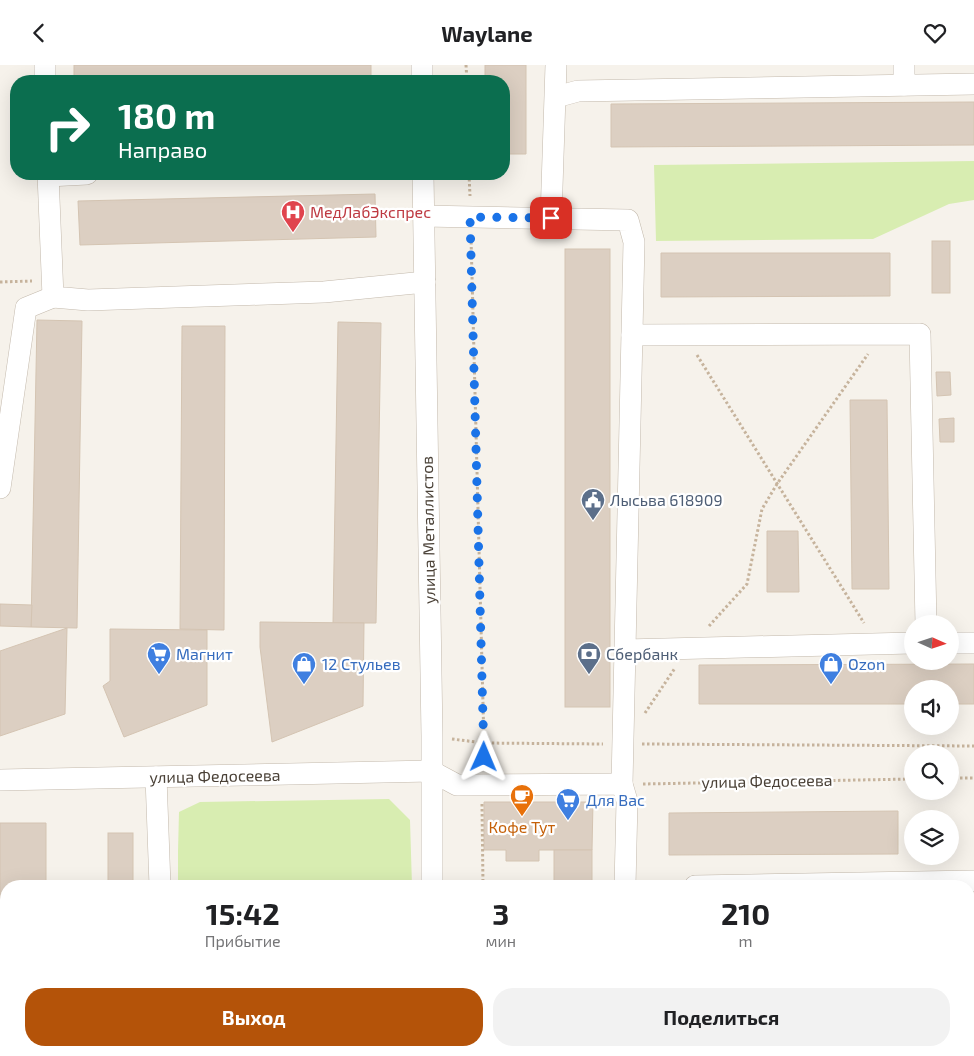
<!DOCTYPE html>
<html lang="ru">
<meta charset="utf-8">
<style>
:root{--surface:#fff;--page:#f2f2f2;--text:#202124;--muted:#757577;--accent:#b45309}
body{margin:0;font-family:"Exo 2",sans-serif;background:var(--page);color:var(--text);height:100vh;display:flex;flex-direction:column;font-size:19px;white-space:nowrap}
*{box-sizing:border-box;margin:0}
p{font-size:16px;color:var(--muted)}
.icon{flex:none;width:28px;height:28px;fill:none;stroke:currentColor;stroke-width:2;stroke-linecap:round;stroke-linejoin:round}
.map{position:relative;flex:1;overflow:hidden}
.panel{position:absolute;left:0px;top:815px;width:975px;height:176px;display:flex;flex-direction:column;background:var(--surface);border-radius:20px 20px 0 0;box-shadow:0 5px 20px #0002}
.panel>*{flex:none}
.top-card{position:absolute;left:10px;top:10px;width:500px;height:105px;border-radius:20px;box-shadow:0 5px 20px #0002;background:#0b6e4f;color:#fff;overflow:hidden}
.needle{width:32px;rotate:93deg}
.fabs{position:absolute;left:904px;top:550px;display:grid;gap:10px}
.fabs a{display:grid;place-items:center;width:55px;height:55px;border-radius:50%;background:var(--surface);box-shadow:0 5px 20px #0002;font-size:25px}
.pin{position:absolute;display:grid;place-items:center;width:42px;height:42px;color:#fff;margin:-21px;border-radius:10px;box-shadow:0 2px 8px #0006}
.me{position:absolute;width:55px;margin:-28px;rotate:1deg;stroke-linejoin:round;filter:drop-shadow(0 0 4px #0008)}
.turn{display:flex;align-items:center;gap:18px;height:105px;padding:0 25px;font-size:22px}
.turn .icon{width:65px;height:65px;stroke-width:2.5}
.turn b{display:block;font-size:35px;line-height:42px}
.eta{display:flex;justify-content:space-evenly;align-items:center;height:85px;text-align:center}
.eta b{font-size:30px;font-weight:700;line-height:35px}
.button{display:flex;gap:10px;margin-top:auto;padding:10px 25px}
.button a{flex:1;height:58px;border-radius:20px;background:var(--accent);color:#fff;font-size:20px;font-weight:700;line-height:58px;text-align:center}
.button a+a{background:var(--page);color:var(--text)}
header{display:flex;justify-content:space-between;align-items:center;height:65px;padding:0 25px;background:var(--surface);font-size:22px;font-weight:700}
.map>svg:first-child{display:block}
</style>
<header><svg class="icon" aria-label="back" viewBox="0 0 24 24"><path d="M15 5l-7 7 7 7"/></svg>Waylane<svg class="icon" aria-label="heart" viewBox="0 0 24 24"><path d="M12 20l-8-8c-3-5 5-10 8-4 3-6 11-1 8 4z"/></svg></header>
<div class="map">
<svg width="974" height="991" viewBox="0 0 974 991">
<rect width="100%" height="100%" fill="#f6f2eb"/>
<g fill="#d8edb1">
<polygon points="974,96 974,135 949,139 873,174 656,176 654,100"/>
<polygon points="389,734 410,755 412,821 178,821 178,786 179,747 200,737"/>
</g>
<g fill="#dccfc2" stroke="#d4c4b2">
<rect x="74" y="0" width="297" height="16"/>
<polygon points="485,0 526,0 526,89 504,89 504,16 485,16"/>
<polygon points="974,37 974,80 611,82 611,39"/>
<polygon points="375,129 376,172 80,180 78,136"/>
<rect x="932" y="176" width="18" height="52"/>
<rect x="565" y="184" width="45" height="458"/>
<polygon points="661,188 890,188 890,231 661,232"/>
<polygon points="37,255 82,256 77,563 31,562"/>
<polygon points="338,257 381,258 376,558 333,558"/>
<polygon points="182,261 225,261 224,565 180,564"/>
<polygon points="936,307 950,307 951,330 937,331"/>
<polygon points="850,335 887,335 889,524 852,524"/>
<polygon points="954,353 954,377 940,377 939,354"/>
<polygon points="767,466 798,466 799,527 767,527"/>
<polygon points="0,539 32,540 31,562 0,561"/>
<polygon points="260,557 364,558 363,641 272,677 260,582"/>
<polygon points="67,563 65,649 0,671 0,586"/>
<polygon points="110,564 207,565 207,640 124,672 103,621 110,616"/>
<polygon points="974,599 974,639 950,639 950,624 912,624 912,639 699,639 699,600"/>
<polygon points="484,737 593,737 592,785 539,785 539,796 506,796 506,785 484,785"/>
<polygon points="898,746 898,789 669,790 669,748"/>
<polygon points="0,758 46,758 46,821 6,821 6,840 0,840"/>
<rect x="108" y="768" width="25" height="53"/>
<rect x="554" y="785" width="38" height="36"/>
<polygon points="553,985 592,985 592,988 608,989 608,991 573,991 573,988 553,988"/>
</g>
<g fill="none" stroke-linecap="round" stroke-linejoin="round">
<g stroke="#c3b9ac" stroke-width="22">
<g id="minor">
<polyline points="45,0 45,16"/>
<polyline points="422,0 422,16"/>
<polyline points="904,0 904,20"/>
<polyline points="556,32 578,26 974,19"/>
<polyline points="48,109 53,232 88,235 324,227 425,217"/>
<polyline points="423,109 432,671 432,821"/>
<polyline points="48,111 87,109"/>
<polyline points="424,151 628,155 634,177 622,719"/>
<polyline points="551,153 556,0"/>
<polyline points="632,270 920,269 926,559"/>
<polyline points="0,423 26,243 53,232"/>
<polyline points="950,578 974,578"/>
<polyline points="625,585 912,578"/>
<polyline points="156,712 160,821"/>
<polyline points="0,715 431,706 457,720 622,719 627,736 625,821"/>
<polyline points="695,821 974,816"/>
<polyline points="165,985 322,991"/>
<polyline points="433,985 433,991"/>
<polyline points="636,985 640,989 974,990"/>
</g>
</g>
<g stroke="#c6b39c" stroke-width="3" stroke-dasharray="2.5 2.5" stroke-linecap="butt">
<polyline points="466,0 467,16"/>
<polyline points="469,109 470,131"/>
<polyline points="471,172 484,678 483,701"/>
<polyline points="0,217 32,216"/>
<polyline points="697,290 864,558"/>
<polyline points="709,561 747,519 762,444 777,419 868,289"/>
<polyline points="645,648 675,603"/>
<polyline points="452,674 484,678 603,679"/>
<polyline points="642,679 974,681"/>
<polyline points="950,713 974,713"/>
<polyline points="643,719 912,714"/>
<polyline points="482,739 483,821"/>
<polyline points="483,985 483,991"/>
</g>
<use href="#minor" stroke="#fff" stroke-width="21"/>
</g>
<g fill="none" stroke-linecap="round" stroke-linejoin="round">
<polyline stroke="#1a73e8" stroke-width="9" stroke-dasharray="0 16.2" points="484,692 470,152 551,153"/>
</g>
<defs>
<g id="hospital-pin" transform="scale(1.25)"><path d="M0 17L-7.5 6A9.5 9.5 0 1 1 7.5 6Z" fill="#e0444e" stroke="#fff"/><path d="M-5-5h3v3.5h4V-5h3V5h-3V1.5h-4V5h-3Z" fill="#fff"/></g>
<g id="civic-pin" transform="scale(1.25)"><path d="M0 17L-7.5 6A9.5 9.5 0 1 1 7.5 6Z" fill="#5c6f8a" stroke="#fff"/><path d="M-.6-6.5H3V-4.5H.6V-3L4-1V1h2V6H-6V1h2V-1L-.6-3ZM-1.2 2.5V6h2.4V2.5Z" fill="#fff"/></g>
<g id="supermarket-pin" transform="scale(1.25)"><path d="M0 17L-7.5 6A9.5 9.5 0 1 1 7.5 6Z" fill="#3f7fe0" stroke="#fff"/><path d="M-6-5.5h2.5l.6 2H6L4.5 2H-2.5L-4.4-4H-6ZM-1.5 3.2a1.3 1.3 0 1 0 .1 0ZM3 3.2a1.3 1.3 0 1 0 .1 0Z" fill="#fff"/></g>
<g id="bank-pin" transform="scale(1.25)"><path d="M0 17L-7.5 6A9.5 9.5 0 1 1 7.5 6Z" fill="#5c6f8a" stroke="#fff"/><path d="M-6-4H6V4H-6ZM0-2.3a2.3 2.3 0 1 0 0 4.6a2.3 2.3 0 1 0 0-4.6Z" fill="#fff"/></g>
<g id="shop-pin" transform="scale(1.25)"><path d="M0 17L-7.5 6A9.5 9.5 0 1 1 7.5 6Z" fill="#3f7fe0" stroke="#fff"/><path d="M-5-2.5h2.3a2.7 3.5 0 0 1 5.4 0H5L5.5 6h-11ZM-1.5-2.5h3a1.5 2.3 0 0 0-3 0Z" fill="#fff"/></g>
<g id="cafe-pin" transform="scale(1.25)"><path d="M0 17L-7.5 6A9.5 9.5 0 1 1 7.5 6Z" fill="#e8710a" stroke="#fff"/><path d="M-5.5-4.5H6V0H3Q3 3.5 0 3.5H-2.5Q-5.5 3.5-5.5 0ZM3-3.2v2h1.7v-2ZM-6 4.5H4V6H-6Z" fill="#fff"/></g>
</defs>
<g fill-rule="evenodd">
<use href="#hospital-pin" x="293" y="147"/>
<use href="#civic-pin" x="593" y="435"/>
<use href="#supermarket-pin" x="159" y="589"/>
<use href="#bank-pin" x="589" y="589"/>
<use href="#shop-pin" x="304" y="599"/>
<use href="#shop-pin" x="831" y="599"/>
<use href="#cafe-pin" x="522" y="731"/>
<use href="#supermarket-pin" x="568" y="735"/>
</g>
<g text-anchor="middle" stroke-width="4.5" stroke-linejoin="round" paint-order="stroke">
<g font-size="16" fill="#be3a42" stroke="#fff" text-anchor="start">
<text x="310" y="153">МедЛабЭкспрес</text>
</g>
<g font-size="16" fill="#4e5e75" stroke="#fff" text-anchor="start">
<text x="610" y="441">Лысьва 618909</text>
<text x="606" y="595">Сбербанк</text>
</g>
<g font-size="16" fill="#4b4238" stroke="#fff">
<text transform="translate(428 465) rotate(-91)" y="6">улица Металлистов</text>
<text transform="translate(215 711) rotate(-1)" y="6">улица Федосеева</text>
<text transform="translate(767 716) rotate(-1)" y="6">улица Федосеева</text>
</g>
<g font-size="16" fill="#366cbe" stroke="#fff" text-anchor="start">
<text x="176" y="595">Магнит</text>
<text x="322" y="605">12 Стульев</text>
<text x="848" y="605">Ozon</text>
<text x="586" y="741">Для Вас</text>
</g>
<g font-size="16" fill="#c56008" stroke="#fff">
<text x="522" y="768">Кофе Тут</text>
</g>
</g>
</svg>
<div class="fabs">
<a><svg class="needle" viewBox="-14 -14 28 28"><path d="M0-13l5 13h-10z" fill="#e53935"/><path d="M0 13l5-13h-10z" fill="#757577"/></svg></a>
<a><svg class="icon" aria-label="sound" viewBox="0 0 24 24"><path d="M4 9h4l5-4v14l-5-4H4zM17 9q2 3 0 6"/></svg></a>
<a><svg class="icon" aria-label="search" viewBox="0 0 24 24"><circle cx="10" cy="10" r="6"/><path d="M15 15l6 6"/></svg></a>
<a><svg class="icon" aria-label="layers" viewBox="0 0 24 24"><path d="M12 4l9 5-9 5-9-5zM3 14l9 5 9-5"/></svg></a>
</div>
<div class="pin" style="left:551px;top:153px;background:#d93025"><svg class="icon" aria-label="arrive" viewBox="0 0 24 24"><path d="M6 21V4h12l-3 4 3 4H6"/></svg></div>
<svg class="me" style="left:484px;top:692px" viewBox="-20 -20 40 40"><path d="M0-17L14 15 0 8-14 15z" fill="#1a73e8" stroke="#fff" stroke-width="4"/></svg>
<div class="top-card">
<div class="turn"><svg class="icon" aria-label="right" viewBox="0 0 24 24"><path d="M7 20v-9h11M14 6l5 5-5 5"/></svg><div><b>180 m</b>Направо</div></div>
</div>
<section class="panel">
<div class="eta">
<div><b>15:42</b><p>Прибытие</p></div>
<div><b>3</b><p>мин</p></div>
<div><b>210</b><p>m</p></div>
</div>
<div class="button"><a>Выход</a><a>Поделиться</a></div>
</section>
</div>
